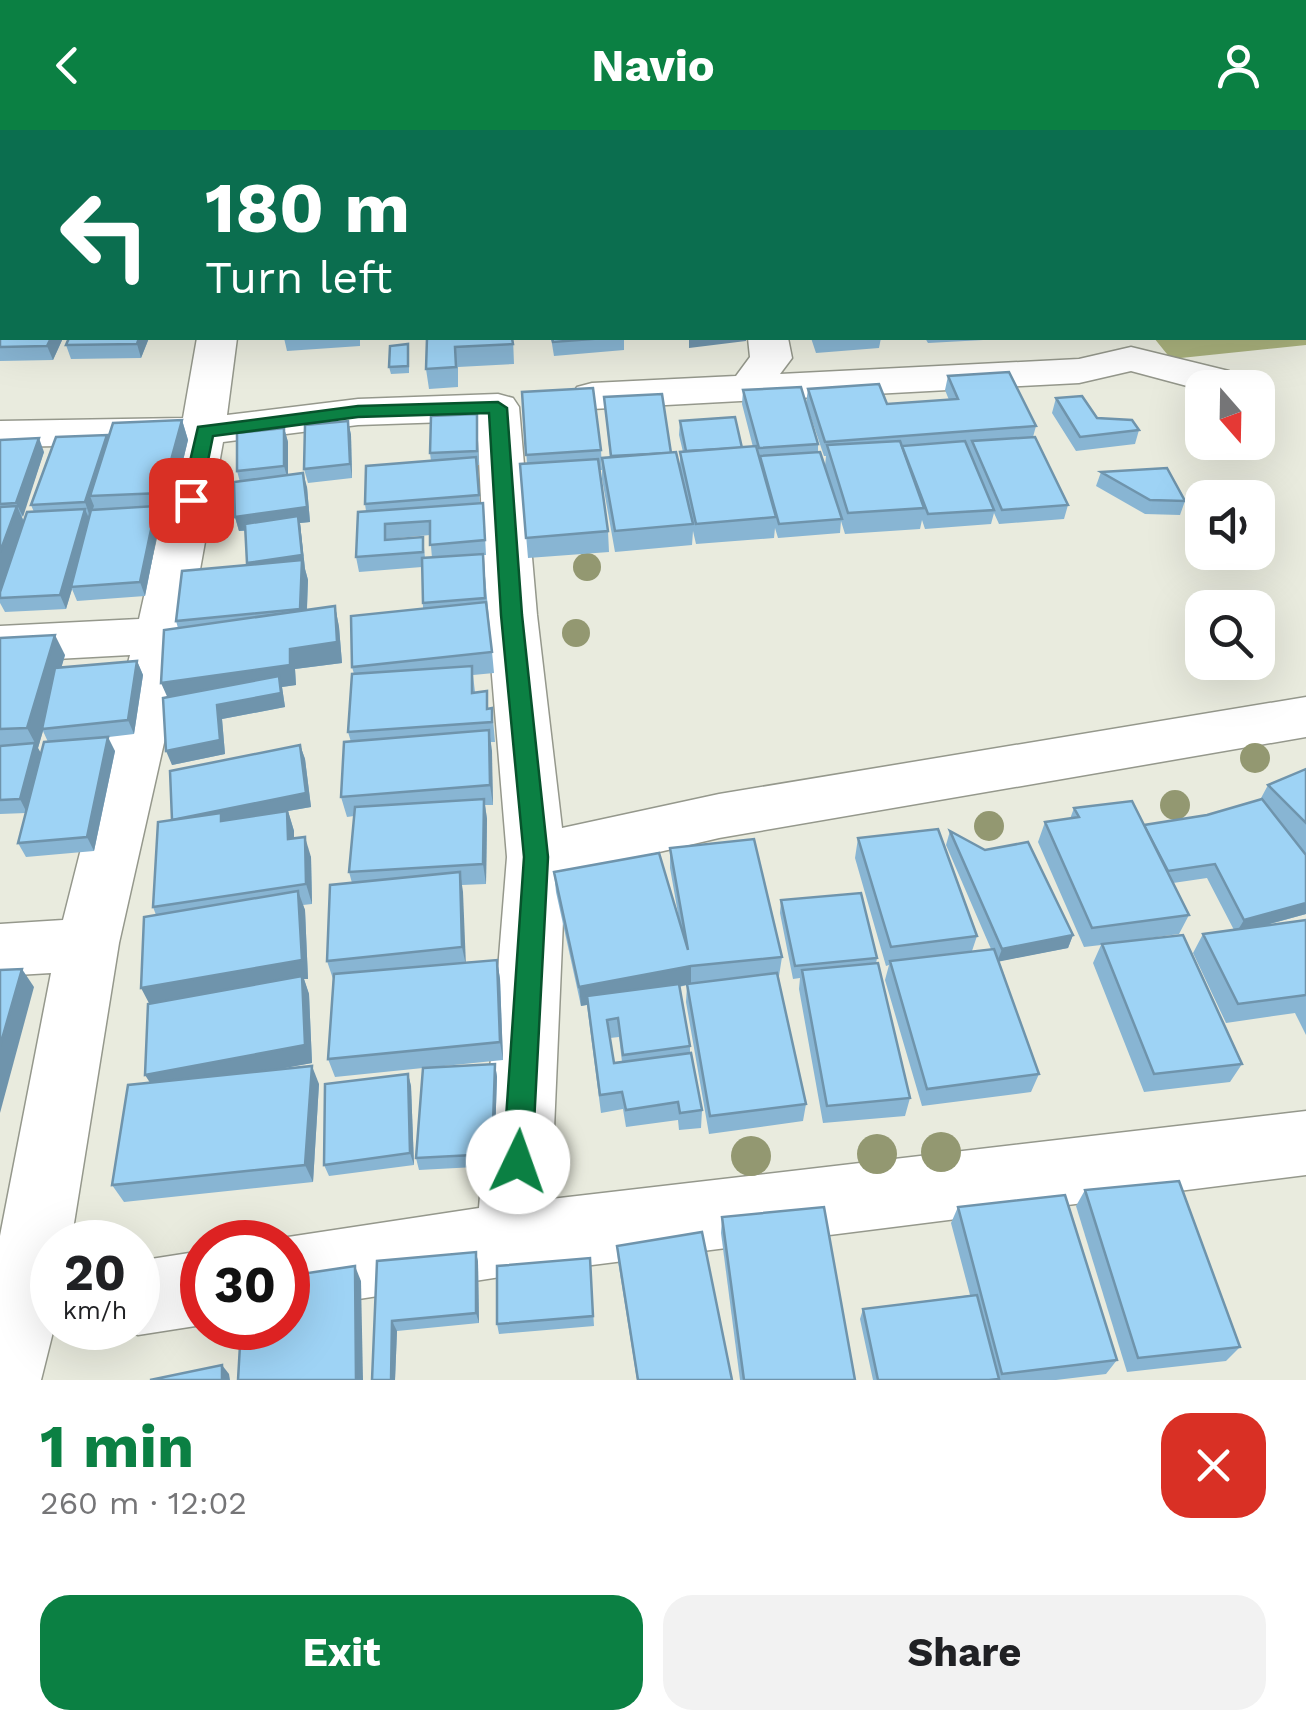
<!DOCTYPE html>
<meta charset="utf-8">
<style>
:root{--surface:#fff;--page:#f2f2f2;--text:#202124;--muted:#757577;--accent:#0b8043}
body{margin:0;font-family:"Work Sans",sans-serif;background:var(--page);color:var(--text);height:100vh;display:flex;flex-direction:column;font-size:38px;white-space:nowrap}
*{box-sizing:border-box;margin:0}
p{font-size:32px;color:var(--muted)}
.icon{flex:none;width:55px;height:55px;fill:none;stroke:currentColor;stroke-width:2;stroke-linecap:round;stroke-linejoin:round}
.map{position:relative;height:1250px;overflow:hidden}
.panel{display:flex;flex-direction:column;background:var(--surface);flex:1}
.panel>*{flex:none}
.guide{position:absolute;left:0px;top:0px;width:1308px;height:210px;box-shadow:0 10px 40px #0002;background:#0b6e4f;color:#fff;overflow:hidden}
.needle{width:65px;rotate:160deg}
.tools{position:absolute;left:1185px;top:240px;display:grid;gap:20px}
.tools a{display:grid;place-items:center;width:90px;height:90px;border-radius:20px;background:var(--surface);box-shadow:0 10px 40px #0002;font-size:50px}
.speed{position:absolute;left:30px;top:1090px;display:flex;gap:20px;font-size:50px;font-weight:700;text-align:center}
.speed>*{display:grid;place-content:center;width:130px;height:130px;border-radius:50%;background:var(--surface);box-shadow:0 10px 40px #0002;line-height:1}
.speed small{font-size:25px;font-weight:400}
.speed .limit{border:15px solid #d22;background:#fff;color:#111}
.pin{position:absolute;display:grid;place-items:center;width:85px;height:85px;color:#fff;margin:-42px;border-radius:20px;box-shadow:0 5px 15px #0006}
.me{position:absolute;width:110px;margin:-55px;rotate:3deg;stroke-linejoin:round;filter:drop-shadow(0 0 8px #0008)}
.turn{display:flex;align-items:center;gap:35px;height:210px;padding:0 40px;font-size:45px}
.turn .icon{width:130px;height:130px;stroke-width:2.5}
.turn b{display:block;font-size:70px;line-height:85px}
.round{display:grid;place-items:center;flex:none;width:105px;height:105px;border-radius:30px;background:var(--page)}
.head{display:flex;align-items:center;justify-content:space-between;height:170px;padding:0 40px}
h1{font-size:60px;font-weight:700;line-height:75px;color:var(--accent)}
.action{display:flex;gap:20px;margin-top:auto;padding:20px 40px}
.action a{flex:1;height:115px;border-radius:30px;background:var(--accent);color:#fff;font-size:40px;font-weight:700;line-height:115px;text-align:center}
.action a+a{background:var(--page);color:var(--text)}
header{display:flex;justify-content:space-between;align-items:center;height:130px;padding:0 40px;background:var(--accent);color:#fff;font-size:45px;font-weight:700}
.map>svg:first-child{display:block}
</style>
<header><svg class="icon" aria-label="back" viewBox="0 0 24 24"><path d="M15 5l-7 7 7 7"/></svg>Navio<svg class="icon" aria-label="person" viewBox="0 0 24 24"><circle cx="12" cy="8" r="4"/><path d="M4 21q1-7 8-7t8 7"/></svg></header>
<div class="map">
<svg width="1306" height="1250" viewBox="0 0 1306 1250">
<rect width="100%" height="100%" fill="#e9ebde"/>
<polygon fill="#a9b17c" points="319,0 1306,0 1306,215 1171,229 1154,208 1305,208 1305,2 317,2"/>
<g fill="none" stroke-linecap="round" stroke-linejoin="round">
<g stroke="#95988c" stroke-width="3">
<g id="minor">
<rect x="0" y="91" width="2" height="22"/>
<polygon points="197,208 237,208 227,285 358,269 498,264 513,268 519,277 537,485 562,698 719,664 1306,567 1306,607 719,708 565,744 551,1069 1306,981 1306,1045 513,1145 288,1180 288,1112 276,1112 288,1107 479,1078 507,727 487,485 477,291 358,295 223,312 188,506 119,813 71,1112 52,1112 54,1198 41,1250 0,1250 0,1106 51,843 0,846 0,794 63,790 130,525 0,532 0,496 139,489 178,314 0,317 0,291 183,288"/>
<polygon points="748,208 788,208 792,228 780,244 1079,229 1131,217 1229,241 1235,250 1230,258 1202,260 1131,241 1079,253 592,279 577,275 571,266 577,257 592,253 736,246 750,227"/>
<polygon points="202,1121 202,1195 138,1205 120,1198 138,1198 138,1131"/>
</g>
</g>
<use href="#minor" fill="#fff" fill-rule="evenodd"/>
</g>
<g fill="#939871">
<circle cx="587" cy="437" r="14"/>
<circle cx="576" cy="503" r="14"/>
<circle cx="1255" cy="628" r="15"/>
<circle cx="1175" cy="675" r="15"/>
<circle cx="989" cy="696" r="15"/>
<circle cx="941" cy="1022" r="20"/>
<circle cx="877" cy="1024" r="20"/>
<circle cx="751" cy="1026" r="20"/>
</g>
<g fill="#88b5d3" fill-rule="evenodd">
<polygon points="0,180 2,208 63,208 53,230 0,231"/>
<polygon points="69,208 149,208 141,228 71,229 66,215"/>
<polygon points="284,208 360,208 360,216 287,221"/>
<polygon points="427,208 513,208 514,234 458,237 458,257 429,259 426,239"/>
<polygon points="551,208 624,208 624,220 554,226"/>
<polygon points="811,208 881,208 879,218 816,223"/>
<polygon points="925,208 1002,208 1002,209 928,213"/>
<polygon points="409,222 409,243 391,244 389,237"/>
<polygon points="948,246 1036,296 1033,307 1068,375 1064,389 999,394 994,383 991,394 925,399 922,390 920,399 845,404 841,391 840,403 778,408 775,398 774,408 696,414 693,401 692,415 615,422 602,349 602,328 610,327 604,267 671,322 680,340 680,322 683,322 679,305 680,291 742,318 753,317 742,274 743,260 818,314 818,322 825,336 826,326 824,326 806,273 808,259 887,274 949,270 945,260"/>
<polygon points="522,262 601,320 602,340 600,340 608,401 609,422 528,428 520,334 527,334"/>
<polygon points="1056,268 1097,288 1139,300 1135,314 1076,321 1052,283"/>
<path d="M 477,284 L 479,335 L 477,335 L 480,373 L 483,373 L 484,387 L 486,425 L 483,425 L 494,543 L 473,545 L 475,562 L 489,579 L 492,578 L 495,612 L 491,612 L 493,675 L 485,675 L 487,689 L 486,754 L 462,755 L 465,832 L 497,830 L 500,849 L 503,930 L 434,937 L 495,934 L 497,947 L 494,1036 L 419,1040 L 416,1028 L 423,938 L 335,947 L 328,929 L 333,849 L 327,831 L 352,753 L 349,742 L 354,686 L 347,687 L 341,667 L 351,612 L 348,602 L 354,544 L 352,537 L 423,478 L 422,437 L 359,442 L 356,427 L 366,381 L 365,374 L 431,331 L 430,323 ZM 430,405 L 432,428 L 425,428 L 423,407 L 388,409 Z"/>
<polygon points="182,290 188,310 170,384 158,384 160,390 145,466 77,471 72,459 66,479 5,482 0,473 0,310 44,322 22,387 24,391 34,382 31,375 107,305 108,309"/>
<polygon points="348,291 351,305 352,348 308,353 304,339"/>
<polygon points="284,298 288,312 288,345 307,357 310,392 300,393 305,439 308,450 307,480 335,476 339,497 342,533 295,539 296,555 282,557 285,577 222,589 225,624 172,635 167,568 178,498 176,491 248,435 246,401 239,401 235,387 240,352 237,341"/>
<polygon points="1101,342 1185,371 1180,385 1145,384 1096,356"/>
<path d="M 0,508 L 65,525 L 61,538 L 137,531 L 143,545 L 134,604 L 92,609 L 115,621 L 94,721 L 26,727 L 18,713 L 26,683 L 0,684 ZM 43,601 L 48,612 L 41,624 L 38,618 Z"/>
<polygon points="300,615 305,629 311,677 288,681 294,701 294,708 311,727 312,774 303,775 305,780 308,849 304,849 309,864 312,933 272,940 319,954 313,1052 124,1072 112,1055 150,953 149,874 156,785 153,777 172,690"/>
<polygon points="1306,639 1306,784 1263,796 1306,790 1306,905 1295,883 1226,893 1193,823 1203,804 1234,800 1207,748 1173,753 1189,785 1179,804 1135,810 1242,934 1230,952 1144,962 1093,833 1101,815 1084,817 1038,712 1045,692 1070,689 1074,678 1144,695 1207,685 1260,670 1268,655"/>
<polygon points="950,701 1073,805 1068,818 999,831 1039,944 1031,962 922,976 885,850 889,835 886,836 855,728 858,708 977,806 972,821 991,819 946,715"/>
<path d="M 670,718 L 782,827 L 779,846 L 778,846 L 806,974 L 803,991 L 709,1004 L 686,872 L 687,855 L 679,857 L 690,916 L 690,923 L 702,980 L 701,998 L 679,1000 L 678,990 L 626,997 L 623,979 L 601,983 L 587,875 L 581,876 L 556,762 L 554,742 L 679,789 L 670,738 ZM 619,907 L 622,932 L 614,933 L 610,908 Z"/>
<polygon points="781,770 877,828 876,834 910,968 905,986 823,993 799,859 800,848 793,849 780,783"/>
<polygon points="408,944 411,956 414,1035 329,1046 324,1035"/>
<polygon points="1085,1060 1240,1217 1226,1231 1127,1242 1076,1076"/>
<polygon points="958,1077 1117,1230 1106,1244 1056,1250 873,1250 860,1189 863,1179 970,1165 951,1093"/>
<polygon points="722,1087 855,1250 740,1250 721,1103"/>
<polygon points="617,1116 732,1250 637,1250 618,1131"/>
<polygon points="476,1122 478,1132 479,1193 397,1201 395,1250 377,1131"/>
<polygon points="590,1128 594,1196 499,1204 497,1194"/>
</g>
<g fill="#6f94ac">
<polygon points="51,208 63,208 53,230 47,216"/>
<polygon points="139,208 149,208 141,228 137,214"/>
<polygon points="689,208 746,208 746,211 689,218"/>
<polygon points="182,290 188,310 170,384 162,363"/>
<polygon points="348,291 351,305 352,348 350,334"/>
<polygon points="284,298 288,312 288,350 284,336"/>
<polygon points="107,305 112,319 90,366 94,376 90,387 85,372"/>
<polygon points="39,308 44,322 23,387 16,373"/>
<polygon points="303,343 307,357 310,392 300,393 305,439 308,450 306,500 300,479 252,447 247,433 299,393 239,401 235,387"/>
<polygon points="17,376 26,397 0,468 0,422"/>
<polygon points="156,376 160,390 145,466 140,452"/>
<polygon points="85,379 91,393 71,457 72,459 66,479 60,465"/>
<polygon points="335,476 339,497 342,533 295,539 296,555 282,557 285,577 222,589 225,624 172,635 166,621 217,575 170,573 161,553 290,519"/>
<polygon points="55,505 65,525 38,618 43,627 27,683 20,669 35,613 27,598"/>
<polygon points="137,531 143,545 134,604 128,590"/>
<polygon points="489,600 492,621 493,675 490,655"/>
<polygon points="108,607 115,621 94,721 87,707"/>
<polygon points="300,615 305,629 311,677 288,681 294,701 294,729 172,690"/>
<polygon points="484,669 487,689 486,754 483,734"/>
<polygon points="305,707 311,727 312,774 306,754"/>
<polygon points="460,742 463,762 466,836 462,817"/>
<polygon points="298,761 305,780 308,849 304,849 309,864 312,933 156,962 145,945 151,877 141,858"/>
<polygon points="1306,773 1306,784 1236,803 1244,790"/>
<polygon points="1073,805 1068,818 997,832 1002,819"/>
<polygon points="497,830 500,849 503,930 500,912"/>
<polygon points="691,836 691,854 581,876 579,857"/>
<polygon points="22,839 34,857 0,983 0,916"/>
<polygon points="495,934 497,947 494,1036 492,1024"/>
<polygon points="312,936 319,954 313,1052 305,1035"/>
<polygon points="408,944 411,956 414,1035 410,1023"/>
<polygon points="476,1122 478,1132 479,1193 476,1183"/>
<polygon points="355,1136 361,1151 363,1250 356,1250"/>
<polygon points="392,1191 397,1201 395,1250 391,1250"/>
<polygon points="222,1235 229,1244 230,1250 222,1250"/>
</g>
<g fill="#9ed3f5" stroke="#6f94ac" stroke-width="2.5">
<polygon points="0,180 2,180 2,208 51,208 47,216 0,217"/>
<polygon points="69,208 139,208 137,214 66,215"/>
<polygon points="427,208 512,208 513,214 455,217 456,237 426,239"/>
<polygon points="552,208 605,208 553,212"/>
<polygon points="408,214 408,236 389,237 390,216"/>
<polygon points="1009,242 1036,296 825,312 808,259 879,254 887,274 958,269 948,246"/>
<polygon points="801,257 818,314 759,318 743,260"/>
<polygon points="593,258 601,320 526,325 522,262"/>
<polygon points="662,264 671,323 611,326 604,267"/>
<polygon points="1082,266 1097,288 1132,290 1139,300 1080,307 1056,268"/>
<polygon points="477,284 477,321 430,323 431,286"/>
<polygon points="735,287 742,318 686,321 680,291"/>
<polygon points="182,290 162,363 90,366 113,293"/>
<polygon points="348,291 350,334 304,339 305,295"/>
<polygon points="284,298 284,336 237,341 237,303"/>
<polygon points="107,305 85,372 31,375 56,307"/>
<polygon points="1035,307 1068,375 1002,380 972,311"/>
<polygon points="39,308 16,373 0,374 0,310"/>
<polygon points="900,311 924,378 848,383 827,315"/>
<polygon points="965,311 994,380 928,384 902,316"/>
<polygon points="756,316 776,387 696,394 680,322"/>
<polygon points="676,322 693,394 615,401 602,328"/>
<polygon points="820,322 842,389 779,394 760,326"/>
<polygon points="476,327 479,365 365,374 366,336"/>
<polygon points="598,329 608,401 526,408 520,334"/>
<polygon points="1167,338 1185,371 1150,370 1101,342"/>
<polygon points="303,343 307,377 235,387 234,352"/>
<polygon points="483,373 485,410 430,415 430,391 385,394 385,410 423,407 423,422 356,427 358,382"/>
<polygon points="17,376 0,422 0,377"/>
<polygon points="156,376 140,452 71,457 91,380"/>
<polygon points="85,379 60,465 0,468 0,462 27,382"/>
<polygon points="298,386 302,425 247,433 245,394"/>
<polygon points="483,424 485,468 423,473 422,428"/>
<polygon points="302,430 300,479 176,491 182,441"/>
<polygon points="486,472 492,522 352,537 351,486"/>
<polygon points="335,476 337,512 290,519 290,535 161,553 164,500"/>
<polygon points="55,505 27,598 0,599 0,508"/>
<polygon points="137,531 128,590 42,599 55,538"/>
<polygon points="472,536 472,563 487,561 487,579 492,578 492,592 348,602 352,544"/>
<polygon points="279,546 281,563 217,575 220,610 166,621 163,568"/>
<polygon points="489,600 490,655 341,667 344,612"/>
<polygon points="108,607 87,707 18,713 44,612"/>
<polygon points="35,613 20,669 0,670 0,616"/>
<polygon points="300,615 306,663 172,690 170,641"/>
<polygon points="1306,639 1306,693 1268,655"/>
<polygon points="484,669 483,734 349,742 355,677"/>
<polygon points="1262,669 1306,725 1306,773 1244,790 1215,734 1168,741 1144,695 1207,685"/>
<polygon points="1132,671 1189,785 1092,798 1045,692 1079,687 1074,678"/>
<polygon points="287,681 288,709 305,707 306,754 153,777 158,692 221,683 221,691"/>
<polygon points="938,699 977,806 891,817 858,708"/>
<polygon points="950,701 985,720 1028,712 1073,805 1002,819"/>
<polygon points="754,709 782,827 691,836 579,857 554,742 659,723 688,820 670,718"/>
<polygon points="460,742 462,817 327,831 330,755"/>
<polygon points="298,761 302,830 141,858 144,787"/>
<polygon points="861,763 877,828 795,836 781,770"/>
<polygon points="1306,790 1306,865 1238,874 1203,804"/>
<polygon points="1183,805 1242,934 1154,944 1102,814"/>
<polygon points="994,819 1039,944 927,959 890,831"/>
<polygon points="497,830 500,912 328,929 334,844"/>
<polygon points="878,833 910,968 827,976 802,840"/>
<polygon points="22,839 0,916 0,840"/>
<polygon points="777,843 806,974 710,986 687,854"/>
<polygon points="302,846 305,915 145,945 148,874"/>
<polygon points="679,854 690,916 623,925 618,888 607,890 614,933 691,923 702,980 680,983 678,972 626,980 622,962 600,965 587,866"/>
<polygon points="495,934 492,1024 416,1028 423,938"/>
<polygon points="312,936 305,1035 112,1055 128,955"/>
<polygon points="408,944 410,1023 324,1035 325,954"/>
<polygon points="1179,1051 1240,1217 1138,1228 1085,1060"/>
<polygon points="1065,1065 1117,1230 1002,1244 958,1077"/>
<polygon points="824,1077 855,1250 744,1250 722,1087"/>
<polygon points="702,1102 732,1250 638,1250 617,1116"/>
<polygon points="476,1122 476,1183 392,1191 391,1250 372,1250 377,1131"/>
<polygon points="590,1128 593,1186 497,1194 497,1136"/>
<polygon points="355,1136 356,1250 238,1250 241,1198 288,1198 288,1146"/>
<polygon points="977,1165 999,1249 989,1250 878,1250 863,1179"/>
<polygon points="222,1235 222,1250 150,1250"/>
</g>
<polygon fill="#0b8043" stroke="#07532c" stroke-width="2.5" points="498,272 507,278 522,485 548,727 532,1032 528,1042 518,1046 507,1042 503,1032 524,727 501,485 489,283 358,287 213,306 200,370 191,376 181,370 198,297 358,276"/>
</svg>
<div class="tools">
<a><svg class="needle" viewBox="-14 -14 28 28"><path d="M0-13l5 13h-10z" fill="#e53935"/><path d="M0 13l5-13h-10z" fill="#757577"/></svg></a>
<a><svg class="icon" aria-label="sound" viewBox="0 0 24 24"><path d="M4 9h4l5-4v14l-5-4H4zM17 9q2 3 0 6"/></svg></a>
<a><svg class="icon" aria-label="search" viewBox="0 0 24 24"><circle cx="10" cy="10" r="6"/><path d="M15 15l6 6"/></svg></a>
</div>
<div class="speed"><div>20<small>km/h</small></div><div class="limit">30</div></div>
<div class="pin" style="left:191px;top:370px;background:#d93025"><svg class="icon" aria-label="arrive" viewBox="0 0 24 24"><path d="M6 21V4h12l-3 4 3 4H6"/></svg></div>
<svg class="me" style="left:518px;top:1032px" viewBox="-20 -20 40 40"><circle r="19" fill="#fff"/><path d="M0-13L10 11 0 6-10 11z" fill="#0b8043"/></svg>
<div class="guide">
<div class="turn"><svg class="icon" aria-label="left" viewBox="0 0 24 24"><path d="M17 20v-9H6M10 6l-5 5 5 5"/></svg><div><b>180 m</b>Turn left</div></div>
</div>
</div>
<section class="panel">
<div class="head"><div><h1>1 min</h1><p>260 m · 12:02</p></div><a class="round" style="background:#d93025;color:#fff"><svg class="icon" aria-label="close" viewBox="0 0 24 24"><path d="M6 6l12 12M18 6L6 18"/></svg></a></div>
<div class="action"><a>Exit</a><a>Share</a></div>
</section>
